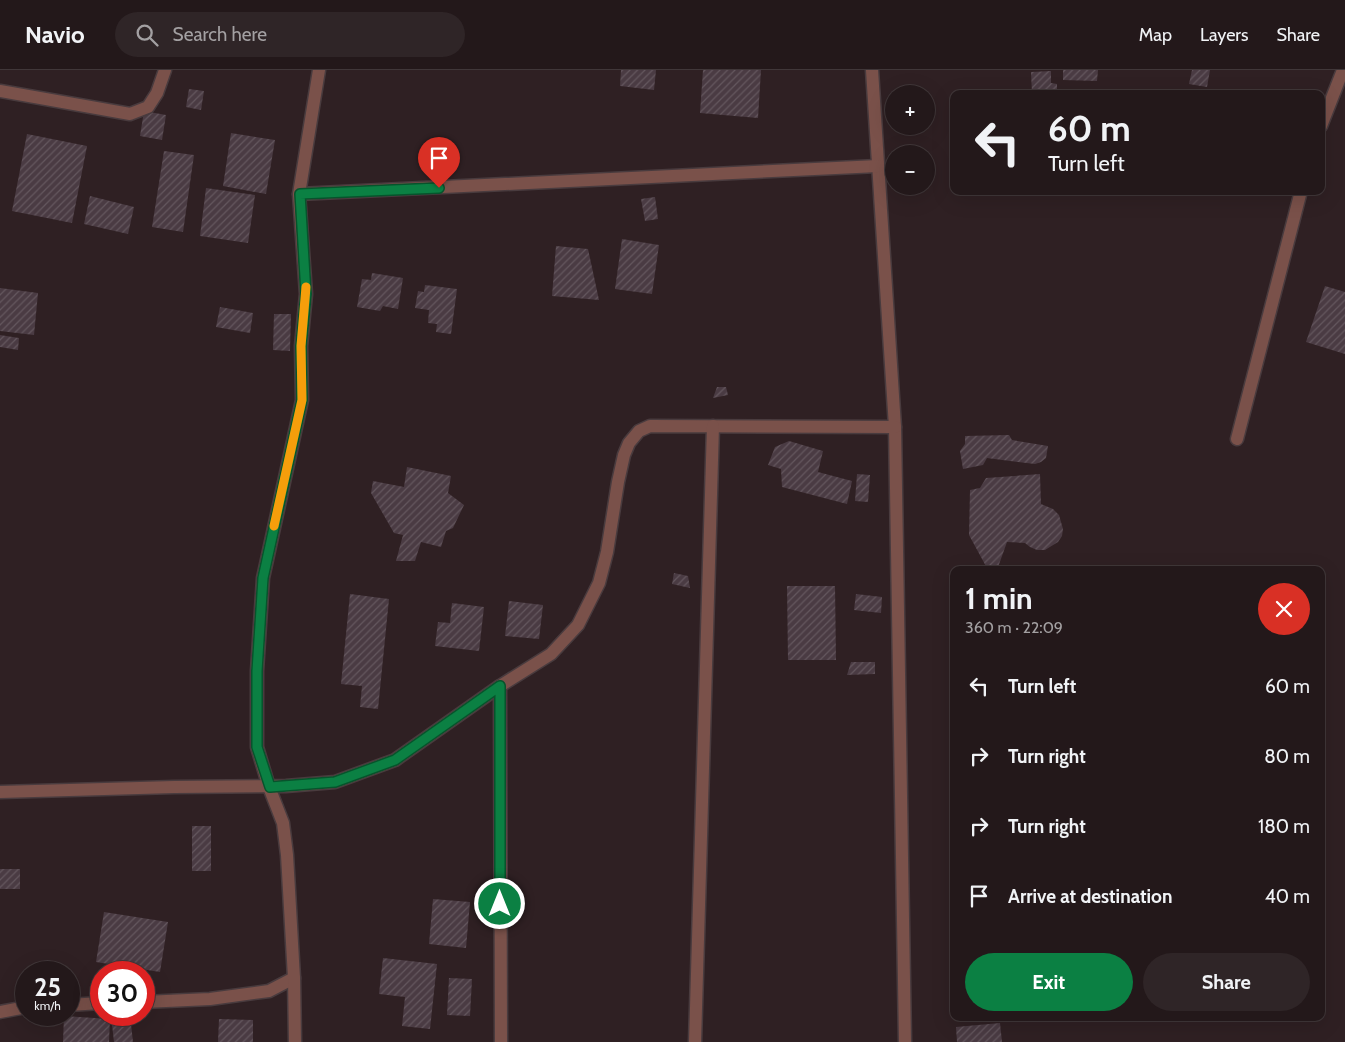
<!DOCTYPE html>
<meta charset="utf-8">
<style>
:root{--surface:#23181a;--page:#2f2527;--text:#f1f3f6;--muted:#a3a0a2;--line:#403739;--accent:#0b8043}
body{margin:0;font-family:Cabin,sans-serif;background:var(--page);color:var(--text);height:100vh;display:flex;flex-direction:column;font-size:19px;white-space:nowrap}
*{box-sizing:border-box;margin:0}
p{font-size:16px;color:var(--muted)}
.icon{flex:none;width:28px;height:28px;fill:none;stroke:currentColor;stroke-width:2;stroke-linecap:round;stroke-linejoin:round}
.map{position:relative;flex:1;overflow:hidden}
.details{position:absolute;left:950px;top:496px;width:375px;height:455px;display:flex;flex-direction:column;background:var(--surface);border-radius:10px;box-shadow:0 5px 20px #0002,0 0 0 1px var(--line)}
.details>*{flex:none}
.top-card{position:absolute;left:950px;top:20px;width:375px;height:105px;border-radius:10px;box-shadow:0 5px 20px #0002,0 0 0 1px var(--line);background:#23181a;color:var(--text);overflow:hidden}
.controls{position:absolute;left:885px;top:15px;display:grid;gap:10px}
.controls a{display:grid;place-items:center;width:50px;height:50px;border-radius:50%;background:var(--surface);box-shadow:0 5px 20px #0002,0 0 0 1px var(--line);font-size:25px}
.speed{position:absolute;left:15px;top:891px;display:flex;gap:10px;font-size:25px;font-weight:700;text-align:center}
.speed>*{display:grid;place-content:center;width:65px;height:65px;border-radius:50%;background:var(--surface);box-shadow:0 5px 20px #0002,0 0 0 1px var(--line);line-height:1}
.speed small{font-size:12px;font-weight:400}
.speed .limit{border:8px solid #d22;background:#fff;color:#111}
.pin{position:absolute;display:grid;place-items:center;width:42px;height:42px;color:#fff;margin:-51px -21px;border-radius:50% 50% 50% 0;rotate:-45deg;box-shadow:0 0 5px #0007}
.pin .icon{rotate:45deg}
.me{position:absolute;width:55px;margin:-28px;rotate:0deg;stroke-linejoin:round;filter:drop-shadow(0 0 4px #0008)}
.turn{display:flex;align-items:center;gap:18px;height:105px;padding:0 15px;font-size:22px}
.turn .icon{width:65px;height:65px;stroke-width:2.5}
.turn b{display:block;font-size:35px;line-height:42px}
.round{display:grid;place-items:center;flex:none;width:52px;height:52px;border-radius:26px;background:var(--page)}
.headline{display:flex;align-items:center;justify-content:space-between;height:85px;padding:0 15px}
h1{font-size:30px;font-weight:700;line-height:38px}
.button{display:flex;gap:10px;margin-top:auto;padding:10px 15px}
.button a{flex:1;height:58px;border-radius:30px;background:var(--accent);color:#fff;font-size:20px;font-weight:700;line-height:58px;text-align:center}
.button a+a{background:var(--page);color:var(--text)}
ul{padding:0;list-style:none}
li{display:flex;align-items:center;gap:15px;height:70px;padding:0 15px}
li div{flex:1}
li b{display:block;font-size:19px}
li em{font-style:normal}
header{display:flex;align-items:center;gap:30px;box-sizing:border-box;height:70px;padding:0 25px;background:var(--surface);border-bottom:1px solid var(--line)}
header strong{font-size:24px}
nav{display:flex;gap:28px;margin-inline-start:auto;font-size:18px}
.search{width:350px;height:45px;background:var(--page);display:flex;align-items:center;gap:12px;box-sizing:border-box;padding:0 18px;border-radius:28px;color:var(--muted);font-size:19px}
.map>svg:first-child{display:block}
</style>
<header>
<strong>Navio</strong>
<div class="search"><svg class="icon" aria-label="search" viewBox="0 0 24 24"><circle cx="10" cy="10" r="6"/><path d="M15 15l6 6"/></svg>Search here</div>
<nav><a>Map</a><a>Layers</a><a>Share</a></nav>
</header>
<div class="map">
<svg width="1345" height="972" viewBox="0 0 1345 972">
<defs>
<pattern id="building-hatch" width="6" height="6" patternUnits="userSpaceOnUse" patternTransform="scale(1.25)"><rect width="6" height="6" fill="#4a3b43"/><path d="M-1 1l2-2M0 6l6-6M5 7l2-2" fill="none" stroke="#64575e"/></pattern>
</defs>
<rect width="100%" height="100%" fill="#2f2023"/>
<g fill="url(#building-hatch)">
<polygon points="621,0 656,0 654,20 620,16"/>
<polygon points="703,0 761,0 758,48 700,43"/>
<polygon points="1063,0 1098,0 1097,11 1063,10"/>
<polygon points="1192,0 1210,0 1207,17 1189,14"/>
<polygon points="1051,1 1051,13 1057,14 1057,24 1032,24 1031,2"/>
<polygon points="189,19 204,21 201,40 186,37"/>
<polygon points="144,41 166,45 162,70 140,66"/>
<polygon points="231,63 275,70 266,124 223,116"/>
<polygon points="27,64 87,76 72,153 12,141"/>
<polygon points="164,81 194,85 183,162 152,157"/>
<polygon points="206,118 255,125 248,173 200,166"/>
<polygon points="90,126 134,137 128,164 84,154"/>
<polygon points="655,127 658,149 645,151 641,129"/>
<polygon points="622,169 659,175 652,224 615,219"/>
<polygon points="556,176 588,179 599,230 552,226"/>
<polygon points="372,203 403,208 398,239 383,236 380,241 357,237 362,209 371,210"/>
<polygon points="425,215 457,219 451,264 436,262 437,254 428,253 429,240 415,238 418,221 424,222"/>
<polygon points="1325,216 1345,222 1345,284 1306,272"/>
<polygon points="0,218 38,223 34,265 0,261"/>
<polygon points="220,237 253,243 250,263 216,257"/>
<polygon points="274,244 291,244 290,281 273,280"/>
<polygon points="0,265 19,268 18,280 0,277"/>
<polygon points="717,317 726,317 728,325 713,328"/>
<polygon points="1009,365 1012,370 1048,376 1046,388 1041,392 1035,394 987,388 983,395 963,399 960,381 965,374 965,366"/>
<polygon points="789,371 823,381 818,402 852,411 847,434 782,417 781,399 768,395 775,377"/>
<polygon points="407,397 451,406 448,423 464,435 453,458 446,461 441,477 421,472 415,491 396,491 403,465 394,463 371,423 373,411 404,417"/>
<polygon points="857,404 870,405 868,432 855,431"/>
<polygon points="1040,404 1041,434 1053,439 1059,445 1063,459 1062,466 1058,472 1045,480 1037,480 1030,477 1025,473 1007,472 997,500 988,500 969,465 970,420 980,418 986,408"/>
<polygon points="674,503 688,506 690,518 672,514"/>
<polygon points="787,516 835,516 836,590 788,590"/>
<polygon points="350,524 389,529 378,639 360,637 362,616 341,614"/>
<polygon points="856,524 882,527 881,543 854,540"/>
<polygon points="509,531 543,535 539,569 505,566"/>
<polygon points="452,533 484,537 479,581 435,576 438,552 450,553"/>
<polygon points="851,592 875,592 875,604 847,605"/>
<rect x="192" y="756" width="19" height="45"/>
<rect x="0" y="799" width="20" height="20"/>
<polygon points="433,829 470,832 466,878 429,874"/>
<polygon points="104,842 168,852 160,902 96,892"/>
<polygon points="383,888 437,894 430,959 402,956 405,927 379,924"/>
<polygon points="449,908 472,909 470,946 447,945"/>
<polygon points="130,945 133,972 114,972 111,946"/>
<polygon points="64,946 110,949 109,972 63,972"/>
<polygon points="219,949 253,950 253,972 218,972"/>
<polygon points="1000,953 1002,972 957,972 956,957"/>
</g>
<g fill="none" stroke-linecap="round" stroke-linejoin="round">
<g stroke="#493b3e" stroke-width="15">
<g id="minor">
<polyline points="872,0 895,357 905,972"/>
<polyline points="0,21 130,44 148,37 157,23 165,0"/>
<polyline points="1321,56 1343,0"/>
<polyline points="299,124 878,96"/>
<polyline points="1237,369 1301,121"/>
<polyline points="500,616 501,972"/>
<polyline points="0,722 174,717 286,716 335,712 395,690 500,616 551,584 578,555 599,513 607,482 618,412 624,385 629,373 639,361 650,356 895,357"/>
<polyline points="144,932 210,929 269,921 294,908"/>
<polyline points="69,935 101,933"/>
<polyline points="0,942 26,937"/>
<polyline points="295,972 294,908 287,785 283,753 269,717 257,677 257,601 263,508 302,330 301,276 306,224 299,124 319,0"/>
<polyline points="695,972 713,356"/>
</g>
</g>
<use href="#minor" stroke="#7a514a" stroke-width="12"/>
</g>
<g fill="none" stroke-linecap="round" stroke-linejoin="round">
<g stroke="#07532c" stroke-width="12">
<polyline id="route" points="439,118 300,124 306,224 301,276 302,330 263,508 257,601 257,677 270,717 335,712 395,690 500,616 500,834"/>
</g>
<use href="#route" stroke="#0b8043" stroke-width="9"/>
<polyline stroke="#f59e0b" stroke-width="9" points="274,456 302,330 301,276 306,217"/>
</g>
</svg>
<div class="controls">
<a>+</a>
<a>−</a>
</div>
<div class="speed"><div>25<small>km/h</small></div><div class="limit">30</div></div>
<div class="pin" style="left:439px;top:118px;background:#d93025"><svg class="icon" aria-label="arrive" viewBox="0 0 24 24"><path d="M6 21V4h12l-3 4 3 4H6"/></svg></div>
<svg class="me" style="left:500px;top:834px" viewBox="-20 -20 40 40"><circle r="17" fill="#0b8043" stroke="#fff" stroke-width="3"/><path d="M0-11L8 9 0 5-8 9z" fill="#fff"/></svg>
<div class="top-card">
<div class="turn"><svg class="icon" aria-label="left" viewBox="0 0 24 24"><path d="M17 20v-9H6M10 6l-5 5 5 5"/></svg><div><b>60 m</b>Turn left</div></div>
</div>
<section class="details">
<div class="headline"><div><h1>1 min</h1><p>360 m · 22:09</p></div><a class="round" style="background:#d93025;color:#fff"><svg class="icon" aria-label="close" viewBox="0 0 24 24"><path d="M6 6l12 12M18 6L6 18"/></svg></a></div>
<ul>
<li><svg class="icon" aria-label="left" viewBox="0 0 24 24"><path d="M17 20v-9H6M10 6l-5 5 5 5"/></svg><div><b>Turn left</b></div><em>60 m</em></li>
<li><svg class="icon" aria-label="right" viewBox="0 0 24 24"><path d="M7 20v-9h11M14 6l5 5-5 5"/></svg><div><b>Turn right</b></div><em>80 m</em></li>
<li><svg class="icon" aria-label="right" viewBox="0 0 24 24"><path d="M7 20v-9h11M14 6l5 5-5 5"/></svg><div><b>Turn right</b></div><em>180 m</em></li>
<li><svg class="icon" aria-label="arrive" viewBox="0 0 24 24"><path d="M6 21V4h12l-3 4 3 4H6"/></svg><div><b>Arrive at destination</b></div><em>40 m</em></li>
</ul>
<div class="button"><a>Exit</a><a>Share</a></div>
</section>
</div>
